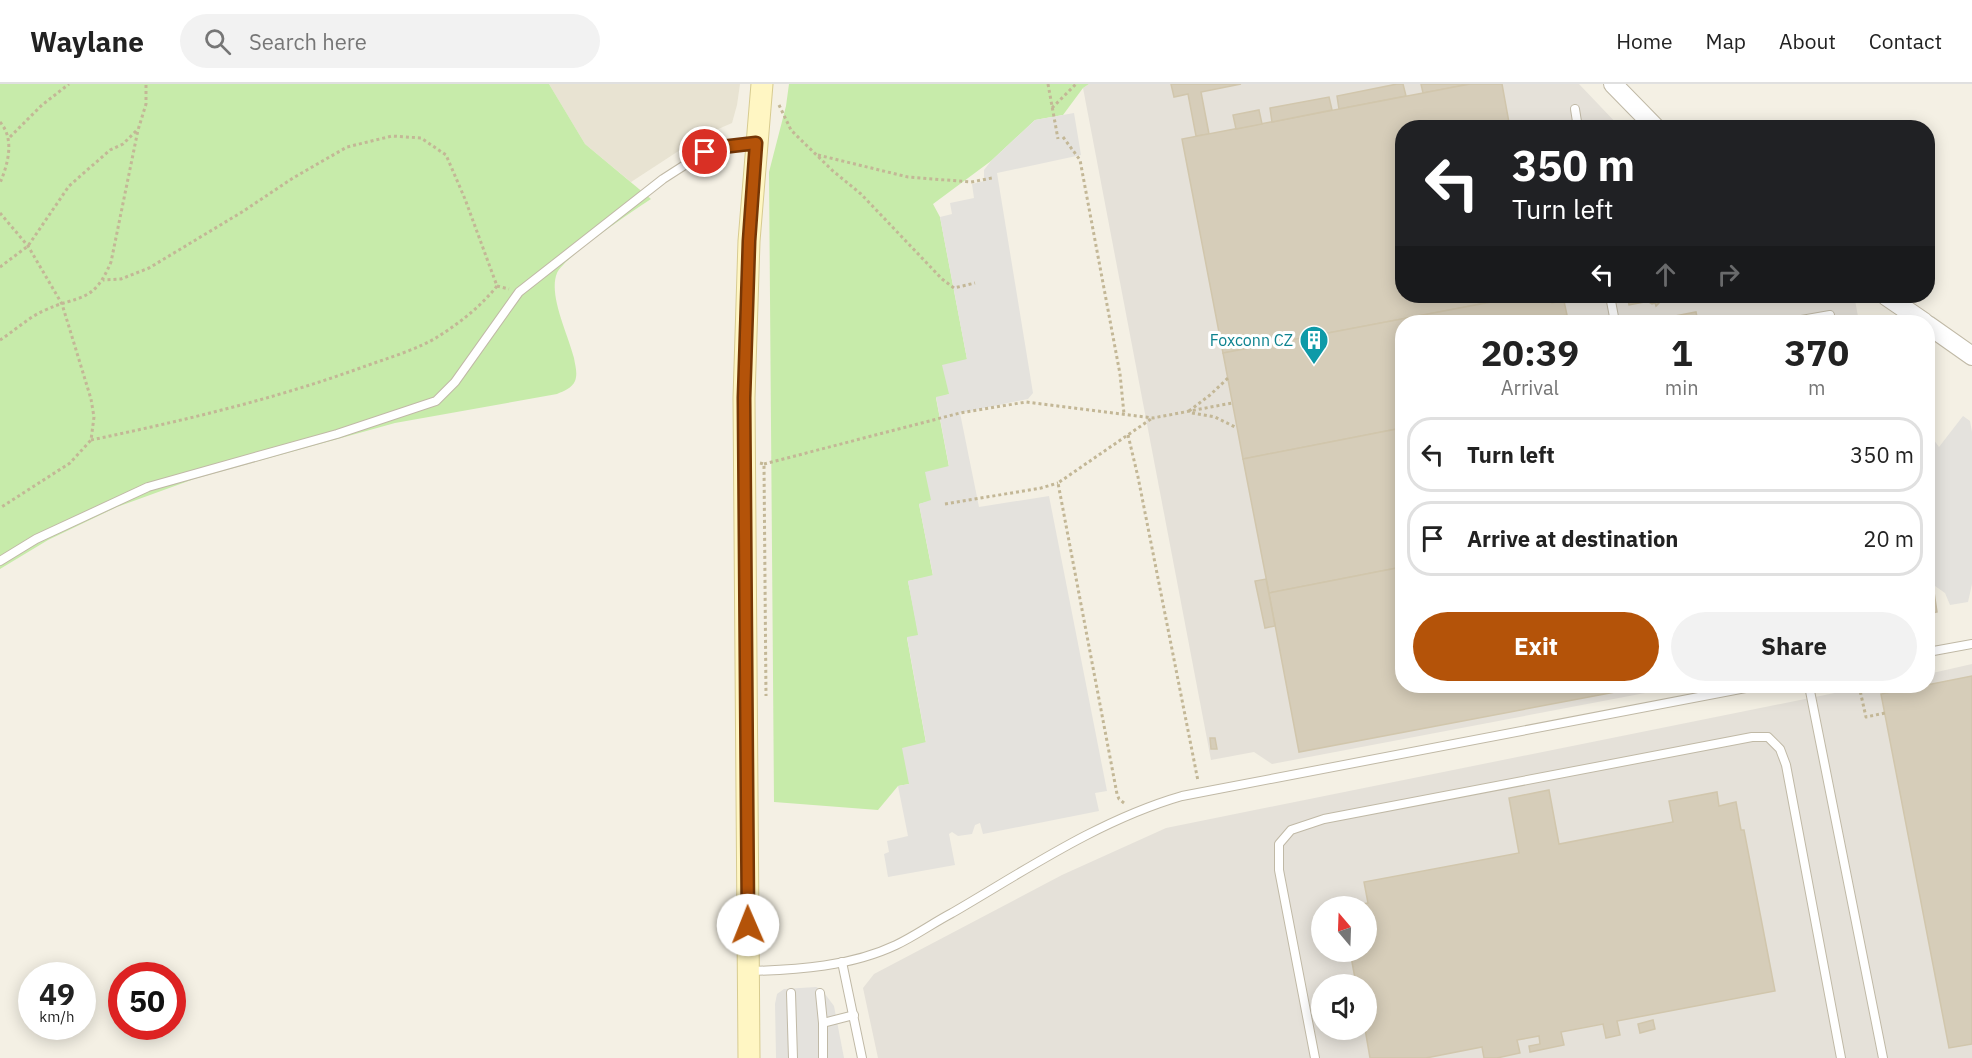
<!DOCTYPE html>
<style>
:root{--surface:#fff;--page:#f2f2f2;--text:#222;--muted:#767676;--line:#e0e0e0;--accent:#b45309}
body{margin:0;font-family:"IBM Plex Sans",sans-serif;background:var(--page);color:var(--text);height:100vh;display:flex;flex-direction:column;font-size:22px;white-space:nowrap}
*{box-sizing:border-box;margin:0}
p{font-size:20px;color:var(--muted)}
.icon{flex:none;width:33px;height:33px;fill:none;stroke:currentColor;stroke-width:2;stroke-linecap:round;stroke-linejoin:round}
.map{position:relative;flex:1;overflow:hidden}
.side{position:absolute;left:1395px;top:231px;width:540px;height:378px;display:flex;flex-direction:column;background:var(--surface);border-radius:24px;box-shadow:0 3px 15px #0003}
.side>*{flex:none}
.top-card{position:absolute;left:1395px;top:36px;width:540px;height:183px;border-radius:24px;box-shadow:0 3px 15px #0003;background:#202124;color:#fff;overflow:hidden}
.needle{width:39px;rotate:341deg}
.controls{position:absolute;left:1311px;top:812px;display:grid;gap:12px}
.controls a{display:grid;place-items:center;width:66px;height:66px;border-radius:50%;background:var(--surface);box-shadow:0 3px 15px #0003;font-size:30px}
.speed{position:absolute;left:18px;top:878px;display:flex;gap:12px;font-size:30px;font-weight:700;text-align:center}
.speed>*{display:grid;place-content:center;width:78px;height:78px;border-radius:50%;background:var(--surface);box-shadow:0 3px 15px #0003;line-height:1}
.speed small{font-size:15px;font-weight:400}
.speed .limit{border:9px solid #d22;background:#fff;color:#111}
.pin{position:absolute;display:grid;place-items:center;width:51px;height:51px;color:#fff;margin:-26px;border:3px solid #fff;border-radius:50%;box-shadow:0 2px 6px #0007}
.me{position:absolute;width:66px;margin:-33px;rotate:359deg;stroke-linejoin:round;filter:drop-shadow(0 0 4px #0008)}
.turn{display:flex;align-items:center;gap:21px;height:126px;padding:0 18px;font-size:27px}
.turn .icon{width:78px;height:78px;stroke-width:2.5}
.turn b{display:block;font-size:42px;line-height:51px}
.lanes{display:flex;align-items:center;height:57px;padding:0 18px;background:#0003;justify-content:center;gap:30px;direction:ltr}
.lanes .off{opacity:.35}
.eta{display:flex;justify-content:space-evenly;align-items:center;height:102px;text-align:center}
.eta b{font-size:36px;font-weight:800;line-height:42px}
.button{display:flex;gap:12px;margin-top:auto;padding:12px 18px}
.button a{flex:1;height:69px;border-radius:36px;background:var(--accent);color:#fff;font-size:24px;font-weight:800;line-height:69px;text-align:center}
.button a+a{background:var(--page);color:var(--text)}
ul{padding:0;list-style:none}
li{display:flex;align-items:center;gap:18px;height:75px;margin:0 12px 9px;padding:0 6px;border:3px solid var(--line);border-radius:24px}
li div{flex:1}
li b{display:block;font-size:22px}
li em{font-style:normal}
header{display:flex;align-items:center;gap:36px;box-sizing:border-box;height:84px;padding:0 30px;background:var(--surface);border-bottom:2px solid var(--line)}
header strong{font-size:28px}
nav{display:flex;gap:33px;margin-inline-start:auto;font-size:21px}
.search{width:420px;height:54px;background:var(--page);display:flex;align-items:center;gap:15px;box-sizing:border-box;padding:0 21px;border-radius:33px;color:var(--muted);font-size:22px}
.map>svg:first-child{display:block}
</style>
<header>
<strong>Waylane</strong>
<div class="search"><svg class="icon" aria-label="search" viewBox="0 0 24 24"><circle cx="10" cy="10" r="6"/><path d="M15 15l6 6"/></svg>Search here</div>
<nav><a>Home</a><a>Map</a><a>About</a><a>Contact</a></nav>
</header>
<div class="map">
<svg width="1972" height="974" viewBox="0 0 1972 974">
<rect width="100%" height="100%" fill="#f4f0e4"/>
<polygon fill="#e8e3d2" points="549,0 740,0 737,21 732,39 700,53 631,98 585,60"/>
<g fill="#e5e1d9" fill-rule="evenodd">
<polygon points="1089,0 1579,0 1620,43 1402,44 1402,212 1849,212 1855,216 1859,238 1402,238 1402,602 1682,602 1272,680 1254,668 1211,676 1083,4"/>
<path d="M 1972,580 L 1972,974 L 878,974 L 863,904 L 874,890 L 1062,791 L 1166,744 L 1869,602 L 1928,602 L 1928,590 ZM 1322,822 L 1366,822 L 1366,867 L 1322,867 ZM 1322,900 L 1366,900 L 1366,945 L 1322,945 Z"/>
</g>
<g fill="#c7ebaa">
<path d="M 0,0 L 549,0 L 585,60 L 651,115 C 634,126 563,174 557,189 C 548,211 568,250 574,274 C 575,281 578,289 575,297 C 572,304 564,307 557,310 L 395,339 L 194,395 L 117,423 L 48,456 L 0,485 Z"/>
<polygon points="789,0 1089,0 1083,4 1063,31 1035,36 991,77 933,120 940,133 967,275 950,310 936,314 949,383 931,417 919,420 933,492 908,497 919,552 907,554 926,659 909,700 898,702 878,726 774,718 769,88 786,22"/>
</g>
<g fill="#e4e2dd">
<polygon points="1074,29 1081,71 997,89 1033,309 1028,315 960,329 979,423 1049,412 1107,707 1095,709 1099,727 983,750 980,739 975,741 972,750 958,752 952,748 949,750 955,781 888,793 884,770 889,768 887,757 908,752 898,702 909,700 902,664 926,658 907,553 918,551 908,497 933,491 919,420 931,416 925,388 949,382 936,313 949,310 942,281 967,275 940,133 952,130 950,119 974,114 972,100 984,97 984,86 991,77 1035,36"/>
<polygon points="1963,332 1970,337 1972,348 1972,500 1968,518 1950,521 1945,509 1928,497 1928,348 1939,363"/>
<polygon points="816,903 822,906 834,922 844,974 776,974 775,920 777,910 784,905"/>
</g>
<g fill="#d6cdb9" stroke="#d1c6ac" stroke-width="1.5">
<polygon points="1171,0 1241,0 1201,8 1209,50 1196,52 1188,10 1174,13"/>
<polygon points="1397,0 1403,0 1406,12 1339,25 1337,12"/>
<polygon points="1421,0 1470,0 1423,9"/>
<polygon points="1470,0 1502,0 1510,44 1402,44 1402,212 1523,212 1223,269 1182,55"/>
<polygon points="1329,13 1332,26 1272,38 1270,24"/>
<polygon points="1259,26 1262,40 1236,45 1233,31"/>
<polygon points="1523,212 1550,212 1552,219 1564,217 1567,231 1547,235 1548,238 1402,238 1402,344 1243,375 1223,269"/>
<polygon points="1627,212 1666,212 1656,222 1655,219 1652,220 1644,215 1645,218 1629,221"/>
<polygon points="1696,228 1698,238 1654,238 1654,236"/>
<polygon points="1402,344 1402,483 1269,509 1243,375"/>
<polygon points="1402,483 1402,602 1647,602 1299,668 1269,509"/>
<polygon points="1266,495 1275,542 1265,544 1255,497"/>
<polygon points="1934,508 1937,528 1928,530 1928,509"/>
<polygon points="1972,592 1972,960 1949,964 1881,610"/>
<polygon points="1210,654 1215,654 1217,665 1211,665"/>
<polygon points="1549,706 1559,760 1673,738 1669,717 1717,708 1719,722 1736,718 1741,746 1744,746 1775,907 1617,937 1620,951 1606,954 1603,940 1561,948 1564,961 1530,968 1529,962 1540,960 1539,952 1517,956 1520,969 1497,974 1484,974 1482,963 1426,974 1370,974 1365,945 1366,945 1366,900 1356,900 1350,867 1366,867 1366,822 1351,822 1368,819 1364,798 1519,769 1509,714"/>
<polygon points="1653,936 1655,945 1640,949 1638,940"/>
</g>
<g fill="none" stroke-linecap="round" stroke-linejoin="round">
<g stroke="#c0b9a6" stroke-width="10">
<g id="service">
<polyline points="1575,25 1578,44"/>
<polyline points="1610,212 1615,238"/>
<polyline points="1790,238 1830,231"/>
<polyline points="0,477 36,455 148,403 337,350 436,317 455,298 519,208 663,95 705,68 722,63 754,59"/>
<polyline points="1928,568 1972,560"/>
<polyline points="1809,602 1883,974"/>
<polyline points="842,878 862,974"/>
<path d="M 750,887 C 798,886 852,882 896,861 C 915,852 933,839 952,829 C 1026,786 1099,736 1182,712 L 1756,602"/>
<polyline points="791,909 793,974"/>
<polyline points="820,909 823,939 854,931"/>
<polyline points="823,974 823,939"/>
<polyline points="1315,974 1279,786 1279,760 1291,746 1324,735 1752,653 1768,653 1780,665 1786,681 1841,974"/>
</g>
</g>
<g stroke="#c0b9a6" stroke-width="20">
<g id="tertiary">
<polyline points="1613,0 1656,44"/>
<polyline points="1886,212 1924,238"/>
<polyline points="1928,241 1972,272"/>
</g>
</g>
<g stroke="#d7cb90" stroke-width="23">
<polyline id="secondary" points="749,974 744,314 749,157 762,0"/>
</g>
<g stroke="#c3b796" stroke-width="3" stroke-dasharray="3 3" stroke-linecap="butt">
<polyline points="1048,0 1058,55"/>
<polyline points="779,21 791,46 799,54 833,87 861,110 942,195 954,204 975,199"/>
<polyline points="1052,24 1076,0"/>
<path d="M 0,38 C 15,55 8,80 0,99"/>
<polyline points="10,53 42,21 69,0"/>
<polyline points="1063,53 1080,76 1120,290 1124,330"/>
<polyline points="818,71 908,93 971,98 992,94"/>
<polyline points="0,129 28,162 62,220 91,315 94,333 91,356 70,379 0,424"/>
<polyline points="0,183 28,162 69,102 110,66 123,60 137,46"/>
<polyline points="497,202 509,205"/>
<path d="M 0,256 C 14,247 28,234 43,227 C 79,210 93,221 111,178 L 138,46 L 146,20 L 146,0"/>
<polyline points="1189,327 1210,311 1228,294"/>
<polyline points="1192,329 1215,333 1237,344"/>
<polyline points="1128,351 1138,393 1198,697"/>
<path d="M 91,356 C 182,337 275,315 363,283 C 385,275 419,265 439,252 C 461,238 481,222 497,202 L 465,115 L 446,71 L 421,54 L 392,52 L 347,63 L 293,94 L 242,128 L 149,184 L 121,195 L 103,196"/>
<polyline points="760,379 764,380 766,612"/>
<polyline points="764,380 960,329 1026,318 1153,334 1232,319"/>
<polyline points="945,420 1041,404 1058,399"/>
<polyline points="1859,602 1866,633 1885,629"/>
<polyline points="1124,719 1119,715 1117,710 1058,399 1151,335"/>
</g>
<use href="#service" stroke="#fff" stroke-width="8"/>
<use href="#tertiary" stroke="#fff" stroke-width="18"/>
<use href="#secondary" stroke="#fff6c3" stroke-width="21"/>
</g>
<g fill="none" stroke-linecap="round" stroke-linejoin="round">
<g stroke="#753606" stroke-width="15">
<polyline id="route" points="705,68 722,63 756,59 749,157 744,314 748,841"/>
</g>
<use href="#route" stroke="#b45309" stroke-width="10"/>
</g>
<defs>
<g id="building-pin" transform="scale(1.5)"><path d="M0 17L-7.5 6A9.5 9.5 0 1 1 7.5 6Z" fill="#0f9aa8" stroke="#fff"/><path d="M-4-6H4V6H1V3H-1V6H-4ZM-2.5-4.3h1.7v1.8h-1.7ZM.8-4.3h1.7v1.8H.8ZM-2.5-1h1.7V.8h-1.7ZM.8-1h1.7V.8H.8Z" fill="#fff"/></g>
</defs>
<g fill-rule="evenodd">
<use href="#building-pin" x="1314" y="256"/>
</g>
<g text-anchor="middle" stroke-width="6" stroke-linejoin="round" paint-order="stroke">
<g font-size="16" fill="#0d838f" stroke="#fff" text-anchor="end">
<text x="1293" y="262">Foxconn CZ</text>
</g>
</g>
</svg>
<div class="controls">
<a><svg class="needle" viewBox="-14 -14 28 28"><path d="M0-13l5 13h-10z" fill="#e53935"/><path d="M0 13l5-13h-10z" fill="#767676"/></svg></a>
<a><svg class="icon" aria-label="sound" viewBox="0 0 24 24"><path d="M4 9h4l5-4v14l-5-4H4zM17 9q2 3 0 6"/></svg></a>
</div>
<div class="speed"><div>49<small>km/h</small></div><div class="limit">50</div></div>
<div class="pin" style="left:705px;top:68px;background:#d93025"><svg class="icon" aria-label="arrive" viewBox="0 0 24 24"><path d="M6 21V4h12l-3 4 3 4H6"/></svg></div>
<svg class="me" style="left:748px;top:841px" viewBox="-20 -20 40 40"><circle r="19" fill="#fff"/><path d="M0-13L10 11 0 6-10 11z" fill="#b45309"/></svg>
<div class="top-card">
<div class="turn"><svg class="icon" aria-label="left" viewBox="0 0 24 24"><path d="M17 20v-9H6M10 6l-5 5 5 5"/></svg><div><b>350 m</b>Turn left</div></div>
<div class="lanes"><svg class="icon" aria-label="left" viewBox="0 0 24 24"><path d="M17 20v-9H6M10 6l-5 5 5 5"/></svg><svg class="icon off" aria-label="ahead" viewBox="0 0 24 24"><path d="M12 20V5M6 11l6-6 6 6"/></svg><svg class="icon off" aria-label="right" viewBox="0 0 24 24"><path d="M7 20v-9h11M14 6l5 5-5 5"/></svg></div>
</div>
<section class="side">
<div class="eta">
<div><b>20:39</b><p>Arrival</p></div>
<div><b>1</b><p>min</p></div>
<div><b>370</b><p>m</p></div>
</div>
<ul>
<li><svg class="icon" aria-label="left" viewBox="0 0 24 24"><path d="M17 20v-9H6M10 6l-5 5 5 5"/></svg><div><b>Turn left</b></div><em>350 m</em></li>
<li><svg class="icon" aria-label="arrive" viewBox="0 0 24 24"><path d="M6 21V4h12l-3 4 3 4H6"/></svg><div><b>Arrive at destination</b></div><em>20 m</em></li>
</ul>
<div class="button"><a>Exit</a><a>Share</a></div>
</section>
</div>
